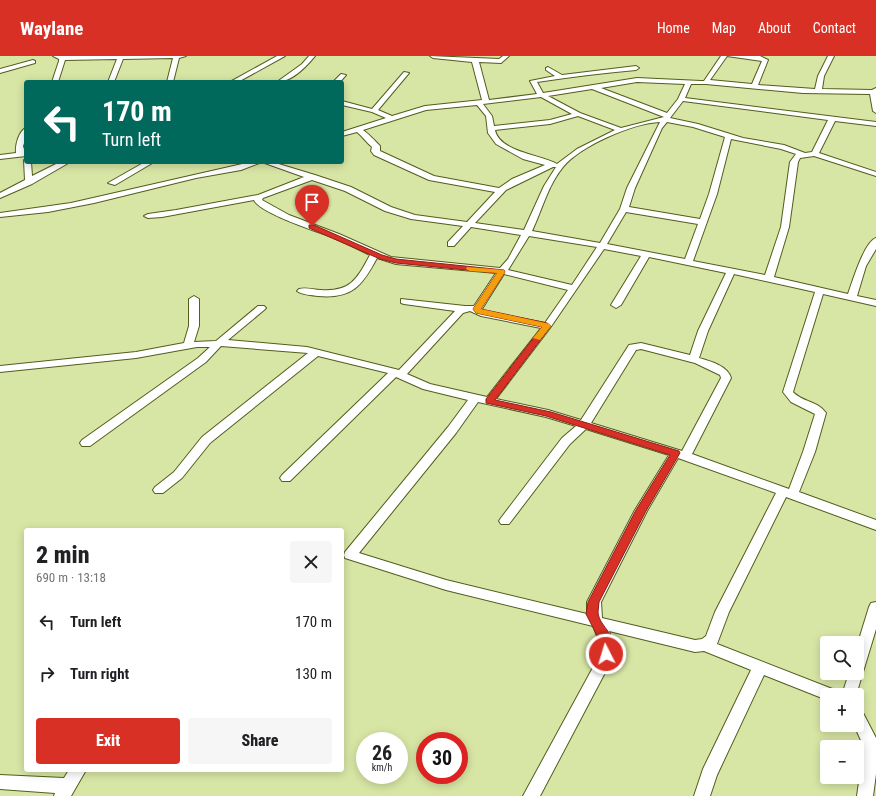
<!DOCTYPE html>
<meta charset="utf-8">
<style>
:root{--surface:#fff;--page:#f6f6f6;--text:#202124;--muted:#757577;--accent:#d93025}
body{margin:0;font-family:"Roboto Condensed",sans-serif;background:var(--page);color:var(--text);height:100vh;display:flex;flex-direction:column;font-size:15px;white-space:nowrap}
*{box-sizing:border-box;margin:0}
p{font-size:13px;color:var(--muted)}
.icon{flex:none;width:22px;height:22px;fill:none;stroke:currentColor;stroke-width:2;stroke-linecap:round;stroke-linejoin:round}
.map{position:relative;flex:1;overflow:hidden}
.side{position:absolute;left:24px;top:472px;width:320px;height:244px;display:flex;flex-direction:column;background:var(--surface);border-radius:4px;box-shadow:0 2px 10px #0003}
.side>*{flex:none}
.top-card{position:absolute;left:24px;top:24px;width:320px;height:84px;border-radius:4px;box-shadow:0 2px 10px #0003;background:#00695c;color:#fff;overflow:hidden}
.fabs{position:absolute;left:820px;top:580px;display:grid;gap:8px}
.fabs a{display:grid;place-items:center;width:44px;height:44px;border-radius:4px;background:var(--surface);box-shadow:0 2px 10px #0003;font-size:20px}
.speed{position:absolute;left:356px;top:676px;display:flex;gap:8px;font-size:20px;font-weight:700;text-align:center}
.speed>*{display:grid;place-content:center;width:52px;height:52px;border-radius:50%;background:var(--surface);box-shadow:0 2px 10px #0003;line-height:1}
.speed small{font-size:10px;font-weight:400}
.speed .limit{border:6px solid #d22;background:#fff;color:#111}
.pin{position:absolute;display:grid;place-items:center;width:34px;height:34px;color:#fff;margin:-41px -17px;border-radius:50% 50% 50% 0;rotate:-45deg;box-shadow:0 0 4px #0007}
.pin .icon{rotate:45deg}
.me{position:absolute;width:44px;margin:-22px;rotate:355deg;stroke-linejoin:round;filter:drop-shadow(0 0 3px #0008)}
.turn{display:flex;align-items:center;gap:14px;height:84px;padding:0 12px;font-size:18px}
.turn .icon{width:52px;height:52px;stroke-width:2.5}
.turn b{display:block;font-size:28px;line-height:34px}
.round{display:grid;place-items:center;flex:none;width:42px;height:42px;border-radius:4px;background:var(--page)}
.overview{display:flex;align-items:center;justify-content:space-between;height:68px;padding:0 12px}
h1{font-size:24px;font-weight:800;line-height:30px}
.action{display:flex;gap:8px;margin-top:auto;padding:8px 12px}
.action a{flex:1;height:46px;border-radius:4px;background:var(--accent);color:#fff;font-size:16px;font-weight:800;line-height:46px;text-align:center}
.action a+a{background:var(--page);color:var(--text)}
ul{padding:0;list-style:none}
li{display:flex;align-items:center;gap:12px;height:52px;padding:0 12px}
li div{flex:1}
li b{display:block;font-size:15px}
li em{font-style:normal}
header{display:flex;align-items:center;gap:24px;box-sizing:border-box;height:56px;padding:0 20px;background:var(--accent);color:#fff}
header strong{font-size:19px}
nav{display:flex;gap:22px;margin-inline-start:auto;font-size:14px}
.map>svg:first-child{display:block}
</style>
<header>
<strong>Waylane</strong>
<nav><a>Home</a><a>Map</a><a>About</a><a>Contact</a></nav>
</header>
<div class="map">
<svg width="876" height="740" viewBox="0 0 876 740">
<rect width="100%" height="100%" fill="#d8e6a5"/>
<g fill="none" stroke-linecap="round" stroke-linejoin="round">
<g stroke="#525d1e" stroke-width="2">
<g id="minor">
<polygon points="53,0 186,0 179,2 173,26 167,26 173,2 123,3 114,26 108,26 117,3 65,4 58,26 52,26 59,5 59,3"/>
<polygon points="277,0 285,0 238,26 230,26"/>
<path d="M 309,0 L 315,0 C 306,11 291,26 277,26 L 302,8 Z"/>
<path d="M 430,0 L 499,3 L 503,0 L 509,0 L 501,7 L 479,6 L 489,44 L 537,38 L 530,25 L 555,20 L 546,14 L 546,12 L 548,11 L 562,19 L 636,10 L 639,12 L 636,14 C 602,17 570,21 537,26 L 543,37 L 637,22 L 701,25 L 704,25 L 721,0 L 727,0 L 710,24 L 752,28 L 762,5 L 727,0 L 760,0 L 768,4 L 758,29 L 815,33 L 818,20 L 828,0 L 834,0 L 824,20 L 822,33 L 872,34 L 876,32 L 876,57 L 873,55 L 870,38 L 803,37 L 706,28 L 691,28 L 685,42 L 876,66 L 876,70 L 835,65 L 819,97 L 876,116 L 876,120 L 814,100 L 800,102 L 798,106 L 789,171 L 774,221 L 848,238 C 852,227 864,186 876,182 L 876,193 L 866,210 L 857,240 L 876,244 L 876,250 L 823,238 L 793,336 C 802,346 818,345 826,357 L 815,396 L 799,436 L 876,464 L 876,474 L 786,441 L 729,556 L 717,588 L 835,634 L 837,639 L 827,639 L 827,644 L 764,619 L 717,719 L 710,740 L 694,740 L 703,713 L 751,614 L 704,595 L 695,596 L 609,575 L 614,590 L 608,611 L 540,740 L 523,740 L 596,606 L 600,588 L 593,570 L 446,534 L 345,502 L 344,499 L 345,496 L 448,371 L 468,344 L 423,333 L 396,321 L 290,425 L 282,425 L 280,422 L 282,419 L 388,317 L 318,300 L 210,387 L 182,422 L 163,437 L 155,437 L 153,434 L 155,431 L 174,416 L 202,381 L 308,297 L 221,290 L 206,306 L 90,390 L 82,390 L 80,387 L 82,384 L 198,302 L 210,291 L 197,291 L 136,302 L 0,316 L 0,310 L 136,296 L 184,287 L 189,270 L 189,243 L 194,240 L 199,243 L 199,270 L 194,286 L 216,285 L 258,250 L 264,250 L 266,252 L 264,254 L 228,284 L 307,291 L 399,314 L 455,255 L 404,248 L 401,247 L 401,243 L 465,250 L 474,250 L 496,217 L 396,208 L 377,202 C 362,230 352,243 318,240 C 312,239 302,239 297,235 L 299,233 C 306,231 314,234 321,234 C 351,236 357,223 370,199 C 358,193 346,187 334,182 C 319,176 259,157 254,144 L 162,161 L 148,162 L 144,160 L 148,158 L 176,154 L 258,139 L 304,121 L 262,106 L 241,114 L 196,122 L 94,147 L 48,156 L 0,161 L 0,157 L 71,147 L 251,106 L 272,106 L 315,119 L 351,131 L 391,151 L 415,159 L 467,166 L 495,136 L 429,124 L 374,99 L 371,95 L 372,91 C 366,86 363,81 357,76 L 342,80 L 342,76 L 386,62 L 372,56 L 342,49 L 342,45 L 372,53 L 404,16 L 409,17 L 378,54 L 392,60 L 425,50 L 482,44 L 472,6 L 433,2 ZM 637,26 L 685,28 L 678,43 L 667,57 L 601,32 ZM 592,33 L 664,61 L 621,72 L 580,57 L 548,40 ZM 541,41 L 572,58 L 550,64 L 494,70 L 492,60 L 483,48 ZM 683,45 L 828,64 L 812,96 L 805,97 L 784,89 L 743,82 L 698,68 L 670,62 ZM 477,49 L 486,60 L 488,77 L 496,88 L 523,103 L 545,109 L 512,123 L 499,132 L 434,120 L 380,95 L 380,90 C 374,84 370,79 363,74 L 426,54 ZM 578,60 L 615,74 L 577,93 L 557,108 C 542,99 499,96 495,74 L 550,68 ZM 660,66 L 627,132 L 620,153 L 600,187 L 532,175 C 542,154 548,129 563,111 C 580,90 633,67 660,66 ZM 667,66 L 693,71 L 725,81 L 709,138 L 700,163 L 629,151 L 635,132 L 662,72 ZM 731,83 L 781,93 L 796,98 L 790,106 L 781,171 L 765,219 L 693,205 L 717,138 ZM 553,111 L 556,111 L 544,130 L 524,174 L 475,167 L 506,134 ZM 312,124 L 345,135 L 385,155 L 411,163 L 463,170 L 448,186 L 448,190 L 454,190 L 471,171 L 521,179 L 508,203 L 500,212 L 391,201 L 339,178 L 289,159 L 262,144 L 263,142 ZM 626,156 L 698,168 L 685,203 L 607,188 ZM 529,180 L 597,191 L 572,229 L 508,214 ZM 604,193 L 641,200 L 611,249 L 616,252 L 621,249 L 649,201 L 726,217 L 698,275 L 690,299 L 641,287 L 629,289 L 581,364 L 548,354 L 496,343 L 550,272 ZM 504,218 L 568,234 L 545,267 L 484,255 L 482,253 ZM 734,218 L 815,236 L 783,336 L 791,346 L 815,358 L 803,396 L 789,433 L 692,398 L 731,322 C 728,310 710,305 699,302 L 708,275 ZM 470,255 L 481,260 L 541,272 L 487,341 L 430,328 L 407,318 L 463,257 ZM 641,293 L 695,307 L 720,319 L 721,322 L 682,395 L 591,367 L 636,294 ZM 478,346 L 546,361 L 576,370 L 562,382 L 501,462 L 499,465 L 501,468 L 509,468 L 570,388 L 586,373 L 669,399 L 635,454 L 587,546 L 587,558 L 446,524 L 359,497 L 456,377 ZM 678,402 L 776,437 L 715,556 L 706,580 L 702,583 L 695,584 L 602,562 L 601,546 L 647,455 Z"/>
<polygon points="33,4 35,5 35,7 0,17 0,13"/>
<polygon points="341,18 346,19 340,26 333,26"/>
<path d="M 26,72 L 26,82 L 23,90 L 26,100 L 0,103 L 0,99 L 16,97 C 15,89 19,75 26,72 Z"/>
<polygon points="24,104 31,106 32,120 60,106 70,106 32,128 0,142 0,137 25,124"/>
<polygon points="145,106 154,106 115,129 108,127"/>
<polygon points="876,546 876,573 856,639 842,639 849,617 857,617 857,590 869,551 871,547"/>
<polygon points="857,653 862,655 876,682 876,718 873,740 857,740 864,691 854,669 857,669"/>
<polygon points="69,714 86,714 71,740 54,740 55,737 0,733 0,719 64,722"/>
</g>
</g>
<use href="#minor" fill="#fff" fill-rule="evenodd"/>
</g>
<path fill="#d93025" stroke="#8d1f18" d="M 309,169 L 314,169 L 382,199 L 396,203 L 504,214 L 505,216 L 481,253 L 547,267 L 551,270 L 495,344 L 551,356 L 679,395 L 680,397 L 646,455 L 599,546 C 599,549 598,553 598,556 C 599,572 621,579 610,601 L 606,603 L 601,601 L 600,598 L 602,589 L 586,558 L 588,546 L 636,454 L 670,399 L 546,360 L 486,347 L 486,343 L 542,271 L 476,257 L 473,253 L 497,217 L 396,207 L 380,203 L 309,172 Z"/>
<polygon fill="#f59e0b" points="467,211 504,214 505,216 481,253 550,268 551,270 540,284 533,282 542,271 476,257 473,253 497,217 470,215 466,213"/>
</svg>
<div class="fabs">
<a><svg class="icon" aria-label="search" viewBox="0 0 24 24"><circle cx="10" cy="10" r="6"/><path d="M15 15l6 6"/></svg></a>
<a>+</a>
<a>−</a>
</div>
<div class="speed"><div>26<small>km/h</small></div><div class="limit">30</div></div>
<div class="pin" style="left:312px;top:170px;background:#d93025"><svg class="icon" aria-label="arrive" viewBox="0 0 24 24"><path d="M6 21V4h12l-3 4 3 4H6"/></svg></div>
<svg class="me" style="left:606px;top:598px" viewBox="-20 -20 40 40"><circle r="17" fill="#d93025" stroke="#fff" stroke-width="3"/><path d="M0-11L8 9 0 5-8 9z" fill="#fff"/></svg>
<div class="top-card">
<div class="turn"><svg class="icon" aria-label="left" viewBox="0 0 24 24"><path d="M17 20v-9H6M10 6l-5 5 5 5"/></svg><div><b>170 m</b>Turn left</div></div>
</div>
<section class="side">
<div class="overview"><div><h1>2 min</h1><p>690 m · 13:18</p></div><a class="round"><svg class="icon" aria-label="close" viewBox="0 0 24 24"><path d="M6 6l12 12M18 6L6 18"/></svg></a></div>
<ul>
<li><svg class="icon" aria-label="left" viewBox="0 0 24 24"><path d="M17 20v-9H6M10 6l-5 5 5 5"/></svg><div><b>Turn left</b></div><em>170 m</em></li>
<li><svg class="icon" aria-label="right" viewBox="0 0 24 24"><path d="M7 20v-9h11M14 6l5 5-5 5"/></svg><div><b>Turn right</b></div><em>130 m</em></li>
</ul>
<div class="action"><a>Exit</a><a>Share</a></div>
</section>
</div>
